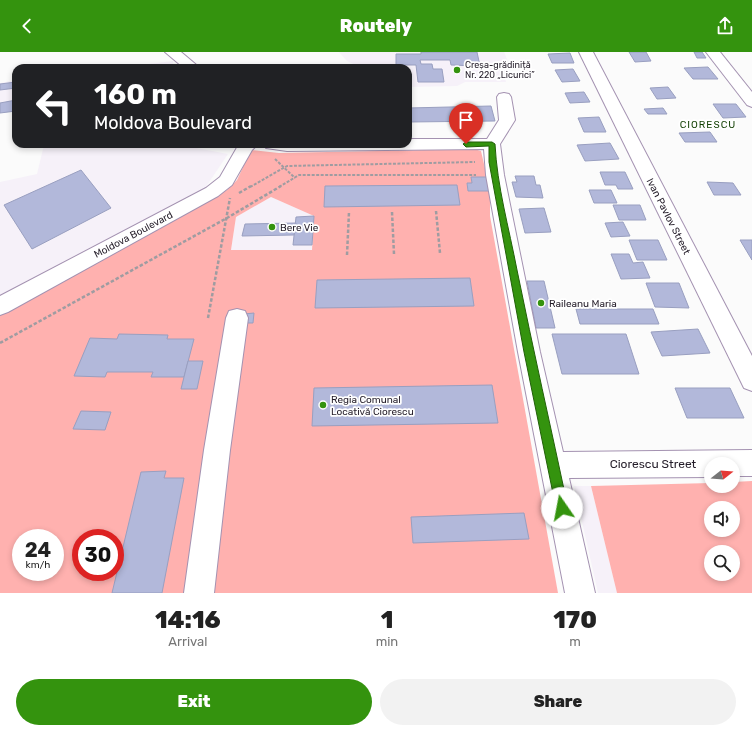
<!DOCTYPE html>
<meta charset="utf-8">
<style>
:root{--surface:#fff;--page:#f2f2f2;--text:#222;--muted:#767676;--accent:#34930e}
body{margin:0;font-family:Rubik,sans-serif;background:var(--page);color:var(--text);height:100vh;display:flex;flex-direction:column;font-size:15px;white-space:nowrap}
*{box-sizing:border-box;margin:0}
p{font-size:13px;color:var(--muted)}
.icon{flex:none;width:22px;height:22px;fill:none;stroke:currentColor;stroke-width:2;stroke-linecap:round;stroke-linejoin:round}
.map{position:relative;height:541px;overflow:hidden}
.sheet{display:flex;flex-direction:column;background:var(--surface);flex:1}
.sheet>*{flex:none}
.banner{position:absolute;left:12px;top:12px;width:400px;height:84px;border-radius:12px;box-shadow:0 2px 6px #0003;background:#202124;color:#fff;overflow:hidden}
.needle{width:26px;rotate:73deg}
.controls{position:absolute;left:704px;top:405px;display:grid;gap:8px}
.controls a{display:grid;place-items:center;width:36px;height:36px;border-radius:50%;background:var(--surface);box-shadow:0 2px 6px #0003;font-size:20px}
.speed{position:absolute;left:12px;top:477px;display:flex;gap:8px;font-size:20px;font-weight:700;text-align:center}
.speed>*{display:grid;place-content:center;width:52px;height:52px;border-radius:50%;background:var(--surface);box-shadow:0 2px 6px #0003;line-height:1}
.speed small{font-size:10px;font-weight:400}
.speed .limit{border:6px solid #d22;background:#fff;color:#111}
.pin{position:absolute;display:grid;place-items:center;width:34px;height:34px;color:#fff;margin:-41px -17px;border-radius:50% 50% 50% 0;rotate:-45deg;box-shadow:0 0 4px #0007}
.pin .icon{rotate:45deg}
.me{position:absolute;width:44px;margin:-22px;rotate:348deg;stroke-linejoin:round;filter:drop-shadow(0 0 3px #0008)}
.turn{display:flex;align-items:center;gap:14px;height:84px;padding:0 16px;font-size:18px}
.turn .icon{width:52px;height:52px;stroke-width:2.5}
.turn b{display:block;font-size:28px;line-height:34px}
.eta{display:flex;justify-content:space-evenly;align-items:center;height:68px;text-align:center}
.eta b{font-size:24px;font-weight:800;line-height:28px}
.cta{display:flex;gap:8px;margin-top:auto;padding:8px 16px}
.cta a{flex:1;height:46px;border-radius:24px;background:var(--accent);color:#fff;font-size:16px;font-weight:800;line-height:46px;text-align:center}
.cta a+a{background:var(--page);color:var(--text)}
header{display:flex;justify-content:space-between;align-items:center;height:52px;padding:0 16px;background:var(--accent);color:#fff;font-size:18px;font-weight:800}
.map>svg:first-child{display:block}
</style>
<header><svg class="icon" aria-label="back" viewBox="0 0 24 24"><path d="M15 5l-7 7 7 7"/></svg>Routely<svg class="icon" aria-label="share" viewBox="0 0 24 24"><path d="M12 15V3M7 8l5-5 5 5M5 13v7h14v-7"/></svg></header>
<div class="map">
<svg width="752" height="541" viewBox="0 0 752 541">
<rect width="100%" height="100%" fill="#fbfbfb"/>
<g fill="#f6f1f9">
<polygon points="339,0 504,0 510,15 504,21 506,30 465,30 457,34 408,35 408,16 362,16 347,9"/>
<polygon points="173,9 174,16 116,16"/>
<polygon points="16,28 16,59 0,61 0,31"/>
<polygon points="56,92 175,92 228,102 201,142 0,247 0,130 37,122 44,93"/>
<polygon points="271,145 314,164 312,198 231,198 236,165"/>
<polygon points="574,434 591,434 617,541 598,541"/>
</g>
<g fill="#ffb1af" fill-rule="evenodd">
<path d="M 474,97 L 481,99 L 487,125 L 471,125 L 472,131 L 467,131 L 468,139 L 490,139 L 490,164 L 558,541 L 0,541 L 0,259 L 227,138 L 237,128 L 251,98 L 279,101 ZM 271,145 L 314,164 L 312,198 L 231,198 L 236,165 ZM 21,486 L 55,486 L 55,520 L 21,520 ZM 81,486 L 115,486 L 115,520 L 81,520 Z"/>
<path d="M 752,429 L 752,541 L 617,541 L 591,434 L 711,431 L 711,434 L 733,434 L 733,430 ZM 711,456 L 733,456 L 733,478 L 711,478 ZM 711,500 L 733,500 L 733,522 L 711,522 Z"/>
</g>
<g fill="#b2b8da" stroke="#999fc0">
<polygon points="421,0 477,0 480,14 451,13 450,8 420,8 421,12 432,12 433,17 442,17 444,30 418,30 416,13 396,13 396,2 421,2"/>
<polygon points="629,0 646,0 651,9 635,10"/>
<polygon points="694,0 702,0 706,6 697,6"/>
<polygon points="570,1 574,11 552,11 548,2"/>
<polygon points="708,15 718,27 693,27 684,16"/>
<polygon points="573,17 580,29 562,30 555,18"/>
<polygon points="16,30 16,36 0,38 0,32"/>
<polygon points="668,35 676,46 657,47 650,36"/>
<polygon points="584,40 590,50 570,51 565,41"/>
<polygon points="16,48 16,59 0,61 0,51"/>
<polygon points="713,52 736,52 746,65 723,66"/>
<polygon points="491,54 495,69 408,70 408,56"/>
<polygon points="663,56 667,62 648,62 644,57"/>
<polygon points="599,65 606,80 584,80 578,66"/>
<polygon points="710,80 717,90 685,90 679,81"/>
<polygon points="610,91 619,107 585,109 577,93"/>
<polygon points="81,118 111,156 32,197 4,153"/>
<polygon points="600,120 625,120 633,137 618,137 616,133 605,133"/>
<polygon points="515,124 534,124 536,133 540,133 543,146 516,145 512,130 517,130"/>
<polygon points="471,125 487,125 490,139 468,139 467,131 472,131"/>
<polygon points="707,130 733,131 741,143 714,143"/>
<polygon points="457,133 460,153 324,155 325,134"/>
<polygon points="589,138 611,138 617,151 594,151"/>
<polygon points="613,153 640,153 646,168 619,168"/>
<polygon points="544,156 551,180 525,181 519,157"/>
<polygon points="314,164 312,193 293,193 296,165"/>
<polygon points="623,170 630,184 611,185 605,171"/>
<polygon points="296,171 294,183 242,184 245,172"/>
<polygon points="629,188 658,188 667,208 637,208"/>
<polygon points="740,188 752,188 752,208"/>
<polygon points="611,202 629,202 633,211 643,210 650,226 621,227"/>
<polygon points="470,226 474,254 315,256 317,228"/>
<polygon points="527,229 544,229 555,276 536,276"/>
<polygon points="646,231 679,231 689,256 655,255"/>
<polygon points="576,257 653,257 659,272 580,272"/>
<polygon points="254,261 253,271 242,271 244,262"/>
<polygon points="698,277 710,301 662,304 651,280"/>
<polygon points="119,282 168,283 167,287 194,287 184,325 151,325 153,320 107,320 105,325 74,324 90,286 117,287"/>
<polygon points="552,282 626,282 639,322 562,322"/>
<polygon points="188,309 203,309 197,337 181,337"/>
<polygon points="492,333 498,371 312,374 314,336"/>
<polygon points="675,336 730,336 744,366 687,366"/>
<polygon points="81,359 111,360 105,378 73,377"/>
<polygon points="166,419 164,426 184,426 162,541 112,541 141,420"/>
<polygon points="524,461 529,487 413,491 411,465"/>
</g>
<g fill="none" stroke-linecap="round" stroke-linejoin="round">
<g stroke="#a492b1" stroke-width="2">
<g id="minor">
<polygon points="165,0 181,0 200,16 184,16"/>
<polygon points="579,0 593,0 752,304 752,339 744,336"/>
<polygon points="706,0 720,0 752,40 752,55 747,53"/>
<polygon points="504,41 509,42 511,45 515,68 500,92 504,123 540,300 563,400 752,398 752,424 733,424 733,412 711,412 711,425 569,426 595,541 565,541 518,300 486,123 484,97 287,99 266,96 264,92 408,92 408,87 487,87 499,68 497,45 499,42"/>
<polygon points="239,92 258,92 252,98 232,133 218,144 8,260 0,263 0,244 206,136 220,125"/>
<polygon points="237,257 245,259 248,266 230,398 214,541 184,541 204,398 226,266 229,259"/>
</g>
</g>
<g stroke="#9f9ca1" stroke-width="2" stroke-dasharray="3 1.5" stroke-linecap="butt">
<polyline points="263,16 283,14 297,16"/>
<polyline points="275,107 295,126"/>
<polyline points="250,135 287,114 475,110"/>
<polyline points="279,135 299,123 476,123"/>
</g>
<g stroke="#9f9ca1" stroke-width="2.5" stroke-dasharray="3.5 2" stroke-linecap="butt">
<polyline points="239,141 251,134"/>
<polyline points="436,159 440,201"/>
<polyline points="392,160 394,202"/>
<polyline points="347,203 349,160"/>
<polyline points="208,266 230,146"/>
<polyline points="0,291 227,166 281,134"/>
</g>
<use href="#minor" fill="#fff" fill-rule="evenodd"/>
</g>
<path fill="#34930e" stroke="#226009" d="M 492,90 L 495,92 C 497,134 509,176 517,218 C 533,297 551,376 568,456 L 566,460 L 562,461 L 558,460 L 556,456 L 524,300 L 489,110 L 489,94 L 466,95 L 463,92 L 466,90 Z"/>
<g fill="#34930e" stroke="#fff" stroke-width="1.5">
<circle cx="457" cy="18" r="4"/>
<circle cx="272" cy="175" r="4"/>
<circle cx="541" cy="251" r="4"/>
<circle cx="323" cy="353" r="4"/>
</g>
<g text-anchor="middle" stroke-width="3.5" stroke-linejoin="round" paint-order="stroke">
<g font-size="9" fill="#231c28" stroke="#fff" text-anchor="start">
<text x="465" y="16">Creșa-grădiniță<tspan x="465" dy="10">Nr. 220 „Licurici”</tspan></text>
</g>
<g font-size="10" letter-spacing="1" fill="#113f02" stroke="#fff">
<text x="708" y="76">CIORESCU</text>
</g>
<g font-size="10" fill="#231c28" stroke="#fff">
<text transform="translate(669 164) rotate(63)" y="4">Ivan Pavlov Street</text>
<text transform="translate(133 182) rotate(-28)" y="4">Moldova Boulevard</text>
</g>
<g font-size="10" fill="#231c28" stroke="#fff" text-anchor="start">
<text x="280" y="179">Bere Vie</text>
<text x="549" y="255">Raileanu Maria</text>
<text x="331" y="351">Regia Comunal<tspan x="331" dy="12">Locativă Ciorescu</tspan></text>
</g>
<g font-size="12" fill="#231c28" stroke="#fff">
<text x="653" y="416">Ciorescu Street</text>
</g>
</g>
</svg>
<div class="controls">
<a><svg class="needle" viewBox="-14 -14 28 28"><path d="M0-13l5 13h-10z" fill="#e53935"/><path d="M0 13l5-13h-10z" fill="#767676"/></svg></a>
<a><svg class="icon" aria-label="sound" viewBox="0 0 24 24"><path d="M4 9h4l5-4v14l-5-4H4zM17 9q2 3 0 6"/></svg></a>
<a><svg class="icon" aria-label="search" viewBox="0 0 24 24"><circle cx="10" cy="10" r="6"/><path d="M15 15l6 6"/></svg></a>
</div>
<div class="speed"><div>24<small>km/h</small></div><div class="limit">30</div></div>
<div class="pin" style="left:466px;top:92px;background:#d93025"><svg class="icon" aria-label="arrive" viewBox="0 0 24 24"><path d="M6 21V4h12l-3 4 3 4H6"/></svg></div>
<svg class="me" style="left:562px;top:456px" viewBox="-20 -20 40 40"><circle r="19" fill="#fff"/><path d="M0-13L10 11 0 6-10 11z" fill="#34930e"/></svg>
<div class="banner">
<div class="turn"><svg class="icon" aria-label="left" viewBox="0 0 24 24"><path d="M17 20v-9H6M10 6l-5 5 5 5"/></svg><div><b>160 m</b>Moldova Boulevard</div></div>
</div>
</div>
<section class="sheet">
<div class="eta">
<div><b>14:16</b><p>Arrival</p></div>
<div><b>1</b><p>min</p></div>
<div><b>170</b><p>m</p></div>
</div>
<div class="cta"><a>Exit</a><a>Share</a></div>
</section>
